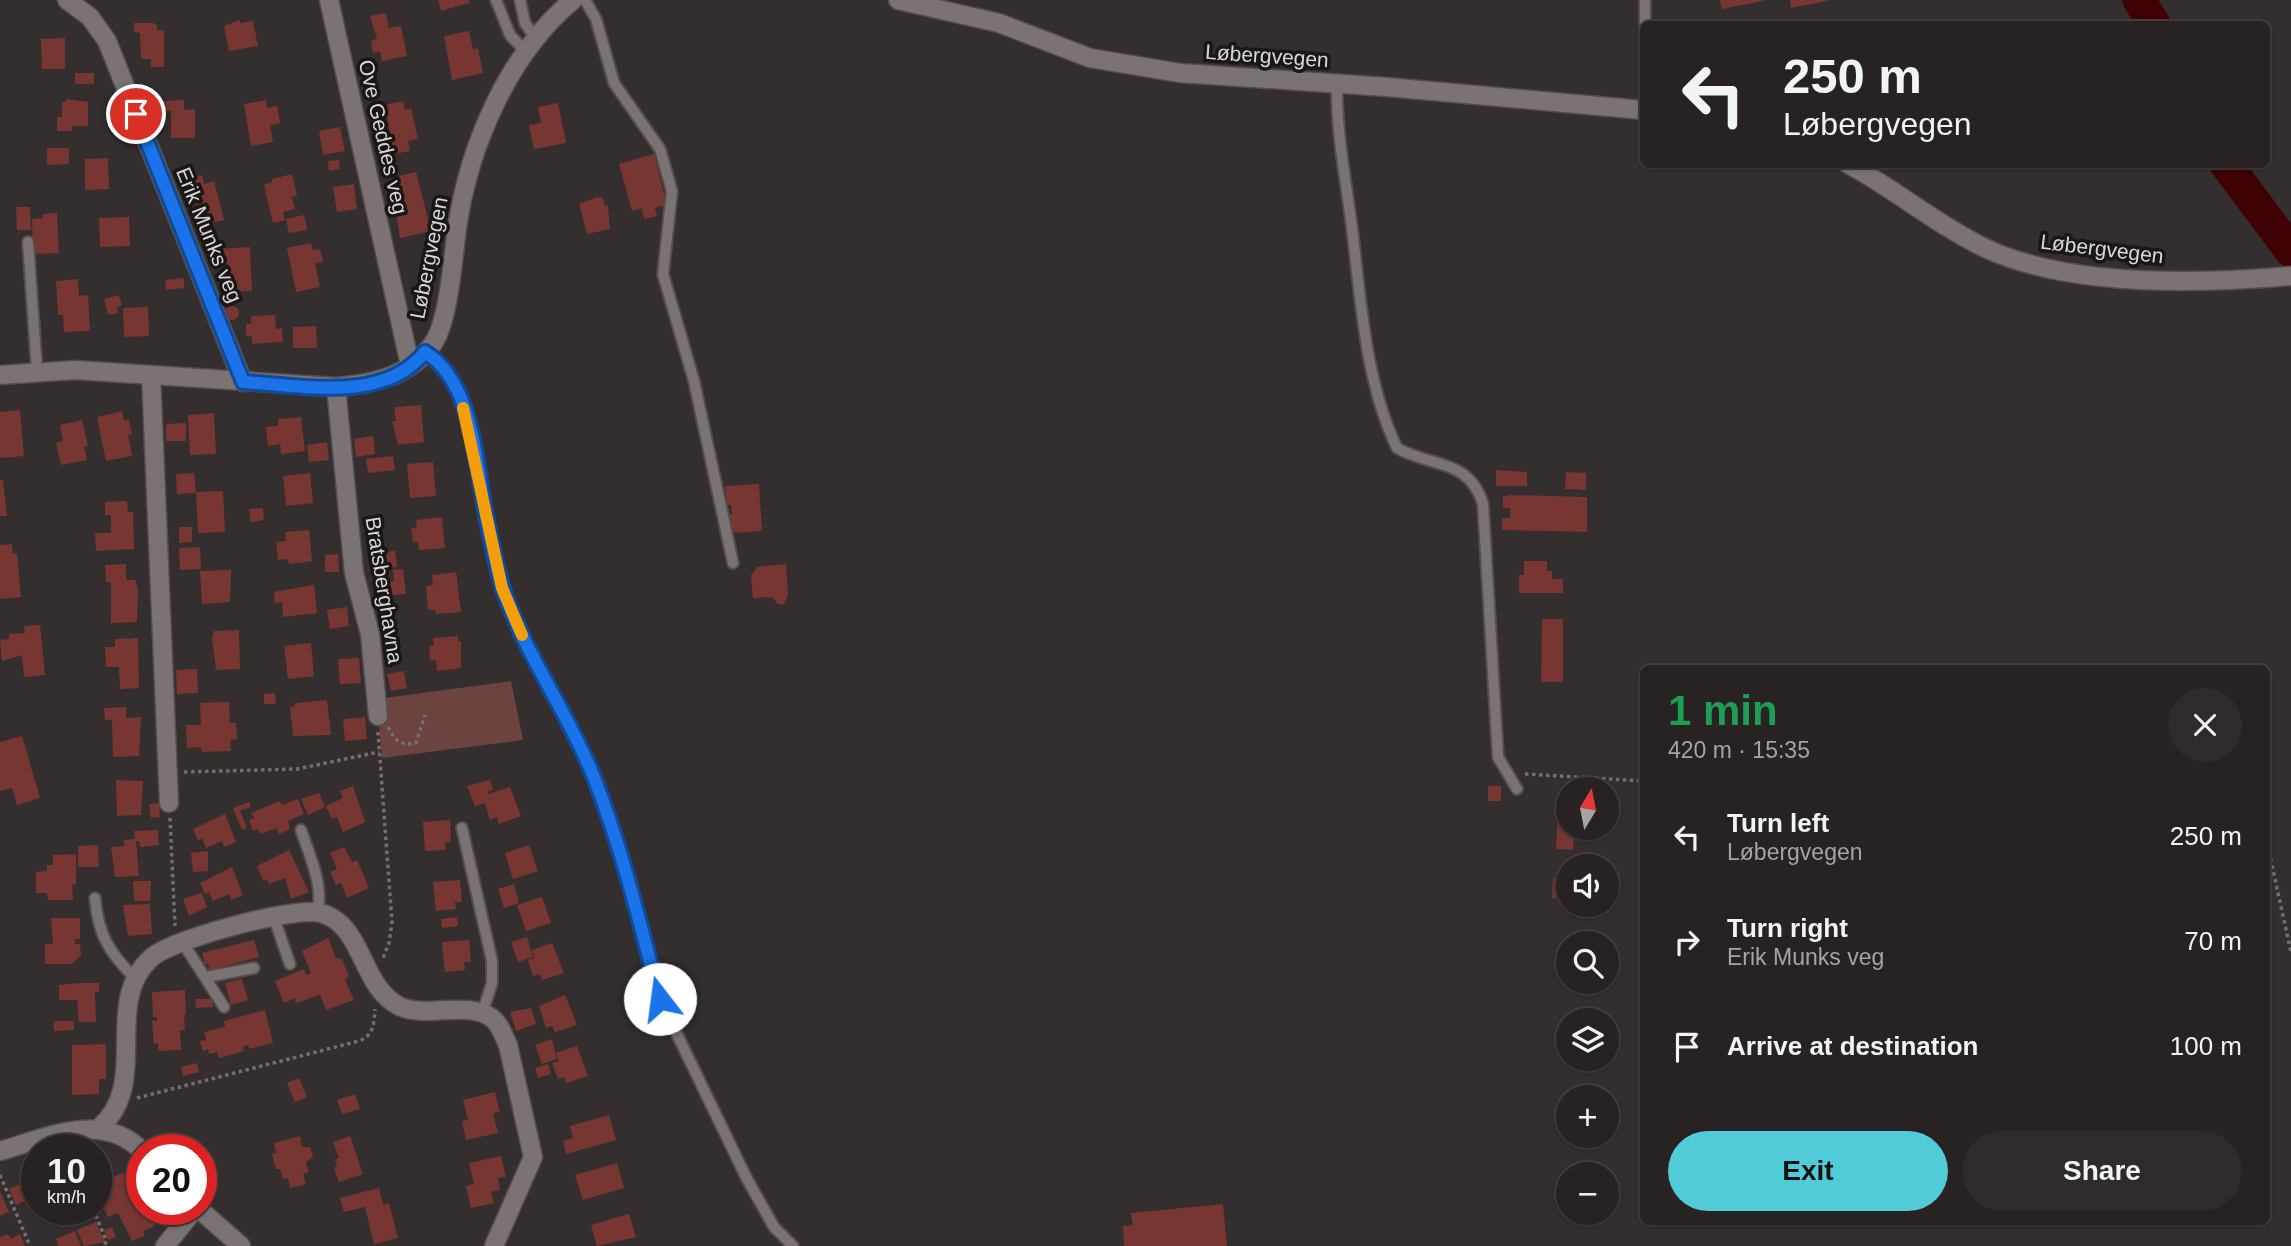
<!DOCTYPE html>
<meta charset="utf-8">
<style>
:root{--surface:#282222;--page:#302a2a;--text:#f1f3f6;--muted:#a5a4a5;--line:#443f40;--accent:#52cbd9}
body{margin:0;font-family:Arial,sans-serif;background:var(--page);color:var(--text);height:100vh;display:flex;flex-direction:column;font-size:26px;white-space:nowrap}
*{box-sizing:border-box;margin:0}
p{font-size:23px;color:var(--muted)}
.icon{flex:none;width:38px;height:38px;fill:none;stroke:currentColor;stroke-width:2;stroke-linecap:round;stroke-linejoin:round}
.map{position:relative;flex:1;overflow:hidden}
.details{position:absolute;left:1640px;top:665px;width:630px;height:560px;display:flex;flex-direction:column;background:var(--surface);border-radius:10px;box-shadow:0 2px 5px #0004,0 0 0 2px var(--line)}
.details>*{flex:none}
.top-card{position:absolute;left:1640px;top:21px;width:630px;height:147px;border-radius:10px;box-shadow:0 2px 5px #0004,0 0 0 2px var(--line);background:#282222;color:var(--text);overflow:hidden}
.needle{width:46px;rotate:10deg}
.tools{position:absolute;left:1556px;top:777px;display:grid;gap:14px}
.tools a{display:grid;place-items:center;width:63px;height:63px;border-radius:50%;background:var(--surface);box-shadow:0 2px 5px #0004,0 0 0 2px var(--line);font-size:35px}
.speed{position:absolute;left:21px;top:1134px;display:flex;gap:14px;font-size:35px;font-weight:700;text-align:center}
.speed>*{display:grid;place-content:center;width:91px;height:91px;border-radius:50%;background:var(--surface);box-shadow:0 2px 5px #0004,0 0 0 2px var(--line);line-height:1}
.speed small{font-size:18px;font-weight:400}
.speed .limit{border:10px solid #d22;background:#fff;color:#111}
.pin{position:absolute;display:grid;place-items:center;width:60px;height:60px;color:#fff;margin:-30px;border:4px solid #fff;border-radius:50%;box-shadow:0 2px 7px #0007}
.me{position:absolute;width:77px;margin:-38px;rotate:345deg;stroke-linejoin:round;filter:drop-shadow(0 0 5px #0008)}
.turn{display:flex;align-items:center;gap:24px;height:147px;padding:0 28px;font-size:32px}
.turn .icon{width:91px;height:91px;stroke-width:2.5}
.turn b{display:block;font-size:49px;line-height:60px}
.round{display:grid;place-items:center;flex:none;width:74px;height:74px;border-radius:37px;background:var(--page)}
.summary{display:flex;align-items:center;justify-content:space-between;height:119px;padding:0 28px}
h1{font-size:42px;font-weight:800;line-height:52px;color:#1e9e55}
.primary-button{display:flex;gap:14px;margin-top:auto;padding:14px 28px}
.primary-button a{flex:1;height:80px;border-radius:42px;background:var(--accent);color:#111;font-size:28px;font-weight:800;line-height:80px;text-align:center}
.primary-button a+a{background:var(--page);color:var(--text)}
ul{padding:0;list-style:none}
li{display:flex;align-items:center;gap:21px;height:105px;padding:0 28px}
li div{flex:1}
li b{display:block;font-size:26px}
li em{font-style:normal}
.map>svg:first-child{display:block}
</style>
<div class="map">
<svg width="2291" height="1246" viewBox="0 0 2291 1246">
<rect width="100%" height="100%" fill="#352e2e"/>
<polygon fill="#6d433f" points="511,681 523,740 382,758 377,699"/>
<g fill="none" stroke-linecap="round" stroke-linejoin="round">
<g stroke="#3e0104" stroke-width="33">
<polyline points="2139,0 2154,24"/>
<polyline points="2226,164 2291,251"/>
</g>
</g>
<g fill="#773632">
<polygon points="438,0 469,0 469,3 441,11"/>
<polygon points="1720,0 1763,0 1763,1 1722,9"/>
<polygon points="1790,0 1827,0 1827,1 1791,8"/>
<polygon points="386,13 389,28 401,26 407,56 382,61 380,51 373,53 371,41 377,39 370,16"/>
<polygon points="240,20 240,23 253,21 258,46 229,51 224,26"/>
<polygon points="134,23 153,23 157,25 157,30 164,30 164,67 151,67 151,59 141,59 140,33 134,32"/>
<polygon points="469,31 473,49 478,48 483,73 452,80 444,36"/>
<polygon points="65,38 65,69 42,69 41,39"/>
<rect x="75" y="73" width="19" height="11"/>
<polygon points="371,78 373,92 364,93 361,80"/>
<polygon points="66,99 88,102 88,126 72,126 72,131 57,131 57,117 62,117 62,102 66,102"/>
<polygon points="184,100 184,110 195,109 195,138 171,138 171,111 164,111 164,101"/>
<polygon points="266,100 267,108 277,106 280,123 270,125 273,142 251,146 244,104"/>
<polygon points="403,101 405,110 411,108 418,139 408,141 410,151 394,154 385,105"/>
<polygon points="558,103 566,143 534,149 529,125 541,123 538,107"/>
<polygon points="340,127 345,151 323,155 319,131"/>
<polygon points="47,148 69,148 69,164 47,165"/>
<polygon points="654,154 667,205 655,208 657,216 644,219 642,208 632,211 619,164"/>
<polygon points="108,158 109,189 85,190 85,159"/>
<polygon points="339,160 340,169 329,171 328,161"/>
<polygon points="416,172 431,231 400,238 396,213 398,212 396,200 402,198 398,176"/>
<polygon points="292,174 297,196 292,197 295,209 283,212 285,220 273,223 264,185 272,182 272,179"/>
<polygon points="202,175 204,184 214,181 224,220 202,225 193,190 188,191 185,179"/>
<polygon points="354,184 357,209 337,212 333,187"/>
<polygon points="597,197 603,198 605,206 608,206 610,229 587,234 579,204"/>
<polygon points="16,207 30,207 31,230 17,230"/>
<polygon points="57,213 59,253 33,254 32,219 43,218 43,214"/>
<polygon points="304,215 307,230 289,233 286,219"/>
<polygon points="129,217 130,246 100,247 99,218"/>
<polygon points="311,243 313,250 320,249 323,262 315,263 320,287 296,292 287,248"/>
<polygon points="250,247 252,291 229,292 228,264 217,265 216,249"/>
<polygon points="184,278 184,288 166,290 165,280"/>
<polygon points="78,279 79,296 88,295 90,331 64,332 63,315 58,315 56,281"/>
<polygon points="119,295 122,306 117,307 118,313 108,315 104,299"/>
<circle cx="232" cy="313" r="7"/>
<polygon points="148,307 149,336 124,337 123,308"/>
<polygon points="275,315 276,329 282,328 283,342 252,344 252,336 246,336 246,324 251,324 251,316"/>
<polygon points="316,326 317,348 293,348 293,327"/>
<polygon points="421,405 424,442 398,445 392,421 396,421 394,407"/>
<polygon points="20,410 24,456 0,458 0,412"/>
<polygon points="122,411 124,421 129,420 132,434 128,435 132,456 106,461 97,417"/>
<polygon points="214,413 216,454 190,455 188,415"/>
<polygon points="301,417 305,451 281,454 280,444 268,446 266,427 278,426 278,419"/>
<polygon points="82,420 88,446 84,447 87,460 61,465 56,443 63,441 60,425"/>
<polygon points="186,423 186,441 166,441 166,424"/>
<polygon points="373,436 375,454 356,457 354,439"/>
<polygon points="327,442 329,460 309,462 307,445"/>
<polygon points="393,456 395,470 368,473 366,459"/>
<polygon points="433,462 436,496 410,498 407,464"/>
<polygon points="1496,470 1527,472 1527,486 1496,486"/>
<polygon points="1566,472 1586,473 1586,490 1565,489"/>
<polygon points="194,473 196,493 177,494 176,474"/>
<polygon points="310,473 313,503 286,506 283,476"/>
<polygon points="0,480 3,480 7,516 0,516"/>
<polygon points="759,484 762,531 728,533 727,515 732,514 731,505 727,505 725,486"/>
<polygon points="223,491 225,532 198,533 196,492"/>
<polygon points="1510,495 1587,497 1587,532 1502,530 1502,518 1510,518 1510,508 1503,508 1503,497"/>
<polygon points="127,501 128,512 133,512 134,549 96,551 95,533 111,533 111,515 105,515 105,502"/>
<polygon points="263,508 264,520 251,522 249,509"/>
<polygon points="442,517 445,548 419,550 418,542 413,542 411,528 417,527 416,520"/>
<polygon points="179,527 192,527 192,542 179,543"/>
<polygon points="309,530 312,561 289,564 288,559 278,560 276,542 286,541 285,532"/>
<polygon points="12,544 13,554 17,553 21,597 0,599 0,545"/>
<polygon points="200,547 201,569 180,570 179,548"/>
<polygon points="395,551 397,567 377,569 375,553"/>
<polygon points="338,554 339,572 325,572 325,555"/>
<polygon points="1524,561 1547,561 1547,571 1552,571 1552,579 1563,579 1563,593 1519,593 1519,575 1524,575"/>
<polygon points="126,564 126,580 135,580 138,588 137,622 111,623 111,582 106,582 105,565"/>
<polygon points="786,564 788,595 784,604 778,604 772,597 753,598 751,576 757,567"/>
<polygon points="403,569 406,594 383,596 382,582 394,581 393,570"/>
<polygon points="231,570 230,602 202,604 200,571"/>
<polygon points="456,572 461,612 436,614 435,610 428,610 426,586 433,585 432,575"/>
<polygon points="314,585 317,613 283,617 282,602 275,603 274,592"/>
<polygon points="347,607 349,626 330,629 327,610"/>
<polygon points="1542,619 1563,619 1563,682 1541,682"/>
<polygon points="40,625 45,675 24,677 22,655 2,661 0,640 9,639 9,634 25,633 24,626"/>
<polygon points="239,630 240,669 216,670 212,639 214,631"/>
<polygon points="458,636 458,642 461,641 461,668 437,671 436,660 430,661 429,646 434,646 433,638"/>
<polygon points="138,638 139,688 120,689 119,667 106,667 105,647 115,647 115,639"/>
<polygon points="311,643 314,676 288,679 284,646"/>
<polygon points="359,658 361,683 340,684 338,659"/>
<polygon points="197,669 198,693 177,694 176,670"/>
<polygon points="404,671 407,688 391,691 387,674"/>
<polygon points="275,693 276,704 264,704 264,694"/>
<polygon points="327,700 331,735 293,736 290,707 295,706 295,703"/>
<polygon points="229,702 230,723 236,723 237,739 230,740 231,751 202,752 201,747 187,748 186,725 201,725 200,703"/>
<polygon points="126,707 126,718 141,717 139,756 113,757 112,720 105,720 104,708"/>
<polygon points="365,717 367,739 345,741 343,719"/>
<polygon points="22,736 40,798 17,805 12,788 0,791 0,742"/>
<polygon points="116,780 143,781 141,815 117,816"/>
<polygon points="490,780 493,790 488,791 490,802 489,794 510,787 521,816 499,824 497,817 490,820 485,803 475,806 467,786"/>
<polygon points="353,786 365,822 343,832 337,817 332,819 326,806 343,798 340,791"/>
<rect x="1488" y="786" width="13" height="15"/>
<polygon points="1565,790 1568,790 1568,828 1609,828 1608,835 1574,833 1573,850 1556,849 1559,793 1565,794"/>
<polygon points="319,793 325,807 308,815 301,799"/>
<polygon points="1606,795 1610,796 1609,824 1606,824"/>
<polygon points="298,799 304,814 288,821 290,829 279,834 276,828 261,834 258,829 253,831 249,820 254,818 251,813 280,801 282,805"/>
<polygon points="249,802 251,807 240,811 247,828 242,830 233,808"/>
<polygon points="159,803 160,817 151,818 149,804"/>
<polygon points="225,814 236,842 224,847 222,841 206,848 202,838 198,840 193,829"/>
<polygon points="450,820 451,842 445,843 445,850 425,851 423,822"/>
<polygon points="158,830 159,845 140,847 139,841 136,841 139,876 115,877 111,847 124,846 124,840 135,839 134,831"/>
<polygon points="98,845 99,867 78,867 78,846"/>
<polygon points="529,845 538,871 513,879 505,853"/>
<polygon points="344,847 352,862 357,860 369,888 347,898 341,883 336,885 330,872 337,869 330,853"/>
<polygon points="289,850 309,892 291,899 285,878 269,884 267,879 263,881 257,866"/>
<polygon points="208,851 208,871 193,872 191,853"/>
<polygon points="76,854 76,884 72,885 73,900 48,900 47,893 36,893 36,872 47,871 47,865 53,865 53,855"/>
<polygon points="232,867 243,895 231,900 229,894 213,901 209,892 205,894 200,883"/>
<polygon points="1553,878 1568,879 1568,899 1552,898"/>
<polygon points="460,880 462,902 455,902 456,909 436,911 433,882"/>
<polygon points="133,881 151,881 150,901 134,901"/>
<polygon points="514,884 519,903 504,908 498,889"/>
<polygon points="202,893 207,907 189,916 183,899"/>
<polygon points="542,897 551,923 526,931 517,905"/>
<polygon points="150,904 152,934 128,936 123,905"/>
<polygon points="1573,905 1600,905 1600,915 1573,910"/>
<polygon points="457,917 458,926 442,928 441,919"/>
<polygon points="51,918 80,918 80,939 75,939 75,944 80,944 81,955 72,964 45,964 45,944 53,944"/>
<polygon points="527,937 533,957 518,962 511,942"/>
<polygon points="328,938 336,958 342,959 349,976 345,980 354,1000 326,1010 320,995 296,1003 295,998 284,1003 275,981 304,969 306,975 311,973 302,951"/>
<polygon points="254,940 259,957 210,970 208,964 205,964 202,953"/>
<polygon points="469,940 471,962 464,962 465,970 445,972 442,942"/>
<polygon points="552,943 564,973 542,980 540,974 533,976 528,960 534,958 532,950"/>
<polygon points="242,979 248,1000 231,1005 225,983"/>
<polygon points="81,983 99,983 99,992 95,992 96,1022 79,1022 77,1000 59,1000 59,985"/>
<polygon points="185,990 186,1015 184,1015 185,1030 180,1030 181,1050 158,1051 158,1043 154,1044 152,1021 157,1021 157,1017 153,1017 152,992"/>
<polygon points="565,995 577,1025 555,1032 552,1026 546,1028 539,1006"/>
<polygon points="195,999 212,999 213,1007 196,1008"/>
<polygon points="531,1008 536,1024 516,1031 510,1012"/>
<polygon points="265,1010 273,1043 249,1049 248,1045 243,1046 244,1051 219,1058 217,1052 209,1054 208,1049 203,1051 200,1041 206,1040 204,1032 225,1027 224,1021"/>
<polygon points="54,1021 74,1021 74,1030 54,1031"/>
<polygon points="552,1039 557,1059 542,1064 535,1045"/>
<polygon points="106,1044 106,1079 99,1079 99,1094 72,1095 72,1045"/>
<polygon points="577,1046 588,1076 566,1083 564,1077 558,1079 552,1063 559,1061 556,1053"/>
<polygon points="197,1063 199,1072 183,1076 181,1067"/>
<polygon points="548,1064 551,1074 538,1078 535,1068"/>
<polygon points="299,1078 307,1097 295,1102 287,1083"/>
<polygon points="495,1092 500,1112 493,1113 498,1133 466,1140 462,1121 468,1120 463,1100"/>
<polygon points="355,1094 360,1109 342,1114 337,1100"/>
<polygon points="609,1115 616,1140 566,1154 563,1141 573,1138 570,1126"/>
<polygon points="300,1136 302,1147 310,1147 313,1157 306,1162 309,1172 303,1174 306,1184 290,1188 288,1178 283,1179 280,1169 276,1169 272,1154 276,1153 274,1143"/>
<polygon points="350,1136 363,1174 339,1182 334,1168 337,1166 335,1159 339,1158 333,1142"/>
<polygon points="501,1156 506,1177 498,1178 500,1190 491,1192 494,1203 471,1208 466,1186 474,1184 469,1163"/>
<polygon points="617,1163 624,1188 583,1200 575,1175"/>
<polygon points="130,1170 139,1191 142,1189 142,1209 152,1209 154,1215 150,1217 155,1226 143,1231 145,1236 132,1241 118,1213 108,1217 96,1192 107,1188 104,1181"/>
<polygon points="28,1181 34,1197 16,1205 9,1189"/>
<polygon points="379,1188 383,1205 389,1203 398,1238 374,1244 365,1207 344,1212 340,1198"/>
<polygon points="0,1191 9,1212 0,1216"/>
<polygon points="1223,1204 1227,1246 1124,1246 1123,1226 1133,1225 1131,1213"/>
<polygon points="56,1209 87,1209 88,1212 66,1227"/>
<polygon points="629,1214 636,1237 597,1246 591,1225"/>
<polygon points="96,1222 105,1242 84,1246 77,1230"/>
<polygon points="112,1227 116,1237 108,1240 104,1230"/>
<polygon points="75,1231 81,1246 59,1246 56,1239"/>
<polygon points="8,1234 11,1239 20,1234 25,1246 0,1246 0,1237"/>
</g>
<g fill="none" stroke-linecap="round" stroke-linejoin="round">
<g stroke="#534d4c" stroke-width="14">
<g id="service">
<polyline points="496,0 510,35 526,52"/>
<polyline points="520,0 525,23 536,39"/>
<polyline points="585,0 596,19 614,83 660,149 672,191 663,274 694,381 733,563"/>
<polyline points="1645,0 1645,24"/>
<path d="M 1337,84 C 1336,131 1346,181 1352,228 C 1361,301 1365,381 1397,448 C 1432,468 1469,458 1483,504 L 1498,757 L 1517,789"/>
<polyline points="28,242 37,371"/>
<path d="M 425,352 C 446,365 454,382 463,405 L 502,588 L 520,630 L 592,774 L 620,851 L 660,999 L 747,1179 L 774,1227 L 793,1246"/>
<polyline points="462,828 492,961 492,983 482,1014"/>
<path d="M 301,830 C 310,857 323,883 318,912"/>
<path d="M 95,898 C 98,934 109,953 135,978"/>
<polyline points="274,918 290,964"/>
<polyline points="181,940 224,1007"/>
<polyline points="206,977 254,968"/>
</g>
</g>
<g stroke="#534d4c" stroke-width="21">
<g id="minor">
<polyline points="67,0 90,17 107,41 243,382"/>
<polyline points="329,0 410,365"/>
<polyline points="151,375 169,803"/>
<polyline points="336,387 354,573 370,634 378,716"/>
<path d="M 99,1128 C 152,1083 101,1004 151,958 C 172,939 284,910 313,912 C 322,912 330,916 337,921 C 364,943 366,989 399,1006 C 426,1019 467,1000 492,1018 C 500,1024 504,1037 508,1045 L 533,1157 L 494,1246"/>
<path d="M 0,1151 C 46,1138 102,1110 142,1151"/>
<polyline points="199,1209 241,1246"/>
<polyline points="165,1246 195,1209"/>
</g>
</g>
<g stroke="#534d4c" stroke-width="21">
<g id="tertiary">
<polyline points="898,0 999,23 1090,58 1180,73 1387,87 1643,110"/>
<path d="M 1848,164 C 1895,189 1937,225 1985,248 C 2070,288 2199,284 2291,276"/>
<path d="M 0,375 L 75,370 L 336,387 C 373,384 412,376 434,342 C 449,318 453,258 457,228 C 469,146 508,54 573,0"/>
</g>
</g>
<g stroke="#746e6e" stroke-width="3.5" stroke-dasharray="3.5 3.5" stroke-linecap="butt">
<path d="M 388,727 C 395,741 400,746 416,743 L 425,715"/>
<polyline points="378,732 392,922 389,943 382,961"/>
<polyline points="184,772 297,769 379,752"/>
<polyline points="1525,774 1643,781"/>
<polyline points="170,818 175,926"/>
<polyline points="2266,838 2291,952"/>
<path d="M 137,1098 L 359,1041 C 374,1035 374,1024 375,1009"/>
<polyline points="0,1175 30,1246"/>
<polyline points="93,1209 106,1240 105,1246"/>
</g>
<use href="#service" stroke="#7b7373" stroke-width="10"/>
<use href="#minor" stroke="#7b7373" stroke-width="18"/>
<use href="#tertiary" stroke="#7b7373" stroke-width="18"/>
</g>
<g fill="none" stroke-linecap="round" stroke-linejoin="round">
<g stroke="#114b97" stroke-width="18">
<path id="route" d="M 136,114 L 243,382 C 301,385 383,404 425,352 C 475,383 476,469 487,521 C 492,543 496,567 503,589 C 525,654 567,711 593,775 C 622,848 640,924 660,999"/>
</g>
<use href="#route" stroke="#1a73e8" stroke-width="12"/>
<polyline stroke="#f59e0b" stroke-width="12" points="463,408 502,588 522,635"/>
</g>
<g text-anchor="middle" stroke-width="7" stroke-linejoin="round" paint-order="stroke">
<g font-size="21" fill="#ddd8d8" stroke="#1a1717">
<text transform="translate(1267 56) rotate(4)" y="7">Løbergvegen</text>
<text transform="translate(383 137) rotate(77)" y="7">Ove Geddes veg</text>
<text transform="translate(209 235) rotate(68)" y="7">Erik Munks veg</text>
<text transform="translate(2102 249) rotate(7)" y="7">Løbergvegen</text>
<text transform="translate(429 258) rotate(-79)" y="7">Løbergvegen</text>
<text transform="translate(384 590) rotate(81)" y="7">Bratsberghavna</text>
</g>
</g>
</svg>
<div class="tools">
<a><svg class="needle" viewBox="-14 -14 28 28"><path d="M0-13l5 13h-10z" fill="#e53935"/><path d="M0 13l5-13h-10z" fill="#a5a4a5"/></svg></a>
<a><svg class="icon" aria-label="sound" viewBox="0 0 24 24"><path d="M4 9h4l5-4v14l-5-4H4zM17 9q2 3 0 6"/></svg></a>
<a><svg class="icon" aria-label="search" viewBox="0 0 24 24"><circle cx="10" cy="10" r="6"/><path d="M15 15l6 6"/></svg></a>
<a><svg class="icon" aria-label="layers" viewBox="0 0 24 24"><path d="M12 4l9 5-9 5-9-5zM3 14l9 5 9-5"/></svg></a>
<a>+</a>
<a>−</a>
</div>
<div class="speed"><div>10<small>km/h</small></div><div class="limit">20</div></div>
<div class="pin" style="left:136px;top:114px;background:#d93025"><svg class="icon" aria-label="arrive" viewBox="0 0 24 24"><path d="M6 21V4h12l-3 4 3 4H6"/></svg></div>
<svg class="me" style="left:660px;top:999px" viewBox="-20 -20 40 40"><circle r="19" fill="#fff"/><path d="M0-13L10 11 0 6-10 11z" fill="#1a73e8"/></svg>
<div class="top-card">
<div class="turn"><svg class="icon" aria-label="left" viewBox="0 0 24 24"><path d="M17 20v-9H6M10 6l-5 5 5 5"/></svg><div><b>250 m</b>Løbergvegen</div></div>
</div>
<section class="details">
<div class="summary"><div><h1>1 min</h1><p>420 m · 15:35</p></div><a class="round"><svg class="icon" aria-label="close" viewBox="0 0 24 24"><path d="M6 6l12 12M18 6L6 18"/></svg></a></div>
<ul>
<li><svg class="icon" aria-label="left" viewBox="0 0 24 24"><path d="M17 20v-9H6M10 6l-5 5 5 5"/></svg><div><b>Turn left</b><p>Løbergvegen</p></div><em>250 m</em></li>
<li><svg class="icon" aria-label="right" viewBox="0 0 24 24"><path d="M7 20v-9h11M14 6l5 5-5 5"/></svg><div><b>Turn right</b><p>Erik Munks veg</p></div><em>70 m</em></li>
<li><svg class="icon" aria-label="arrive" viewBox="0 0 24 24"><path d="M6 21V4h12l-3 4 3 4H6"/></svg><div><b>Arrive at destination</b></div><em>100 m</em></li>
</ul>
<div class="primary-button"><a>Exit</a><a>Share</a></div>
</section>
</div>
